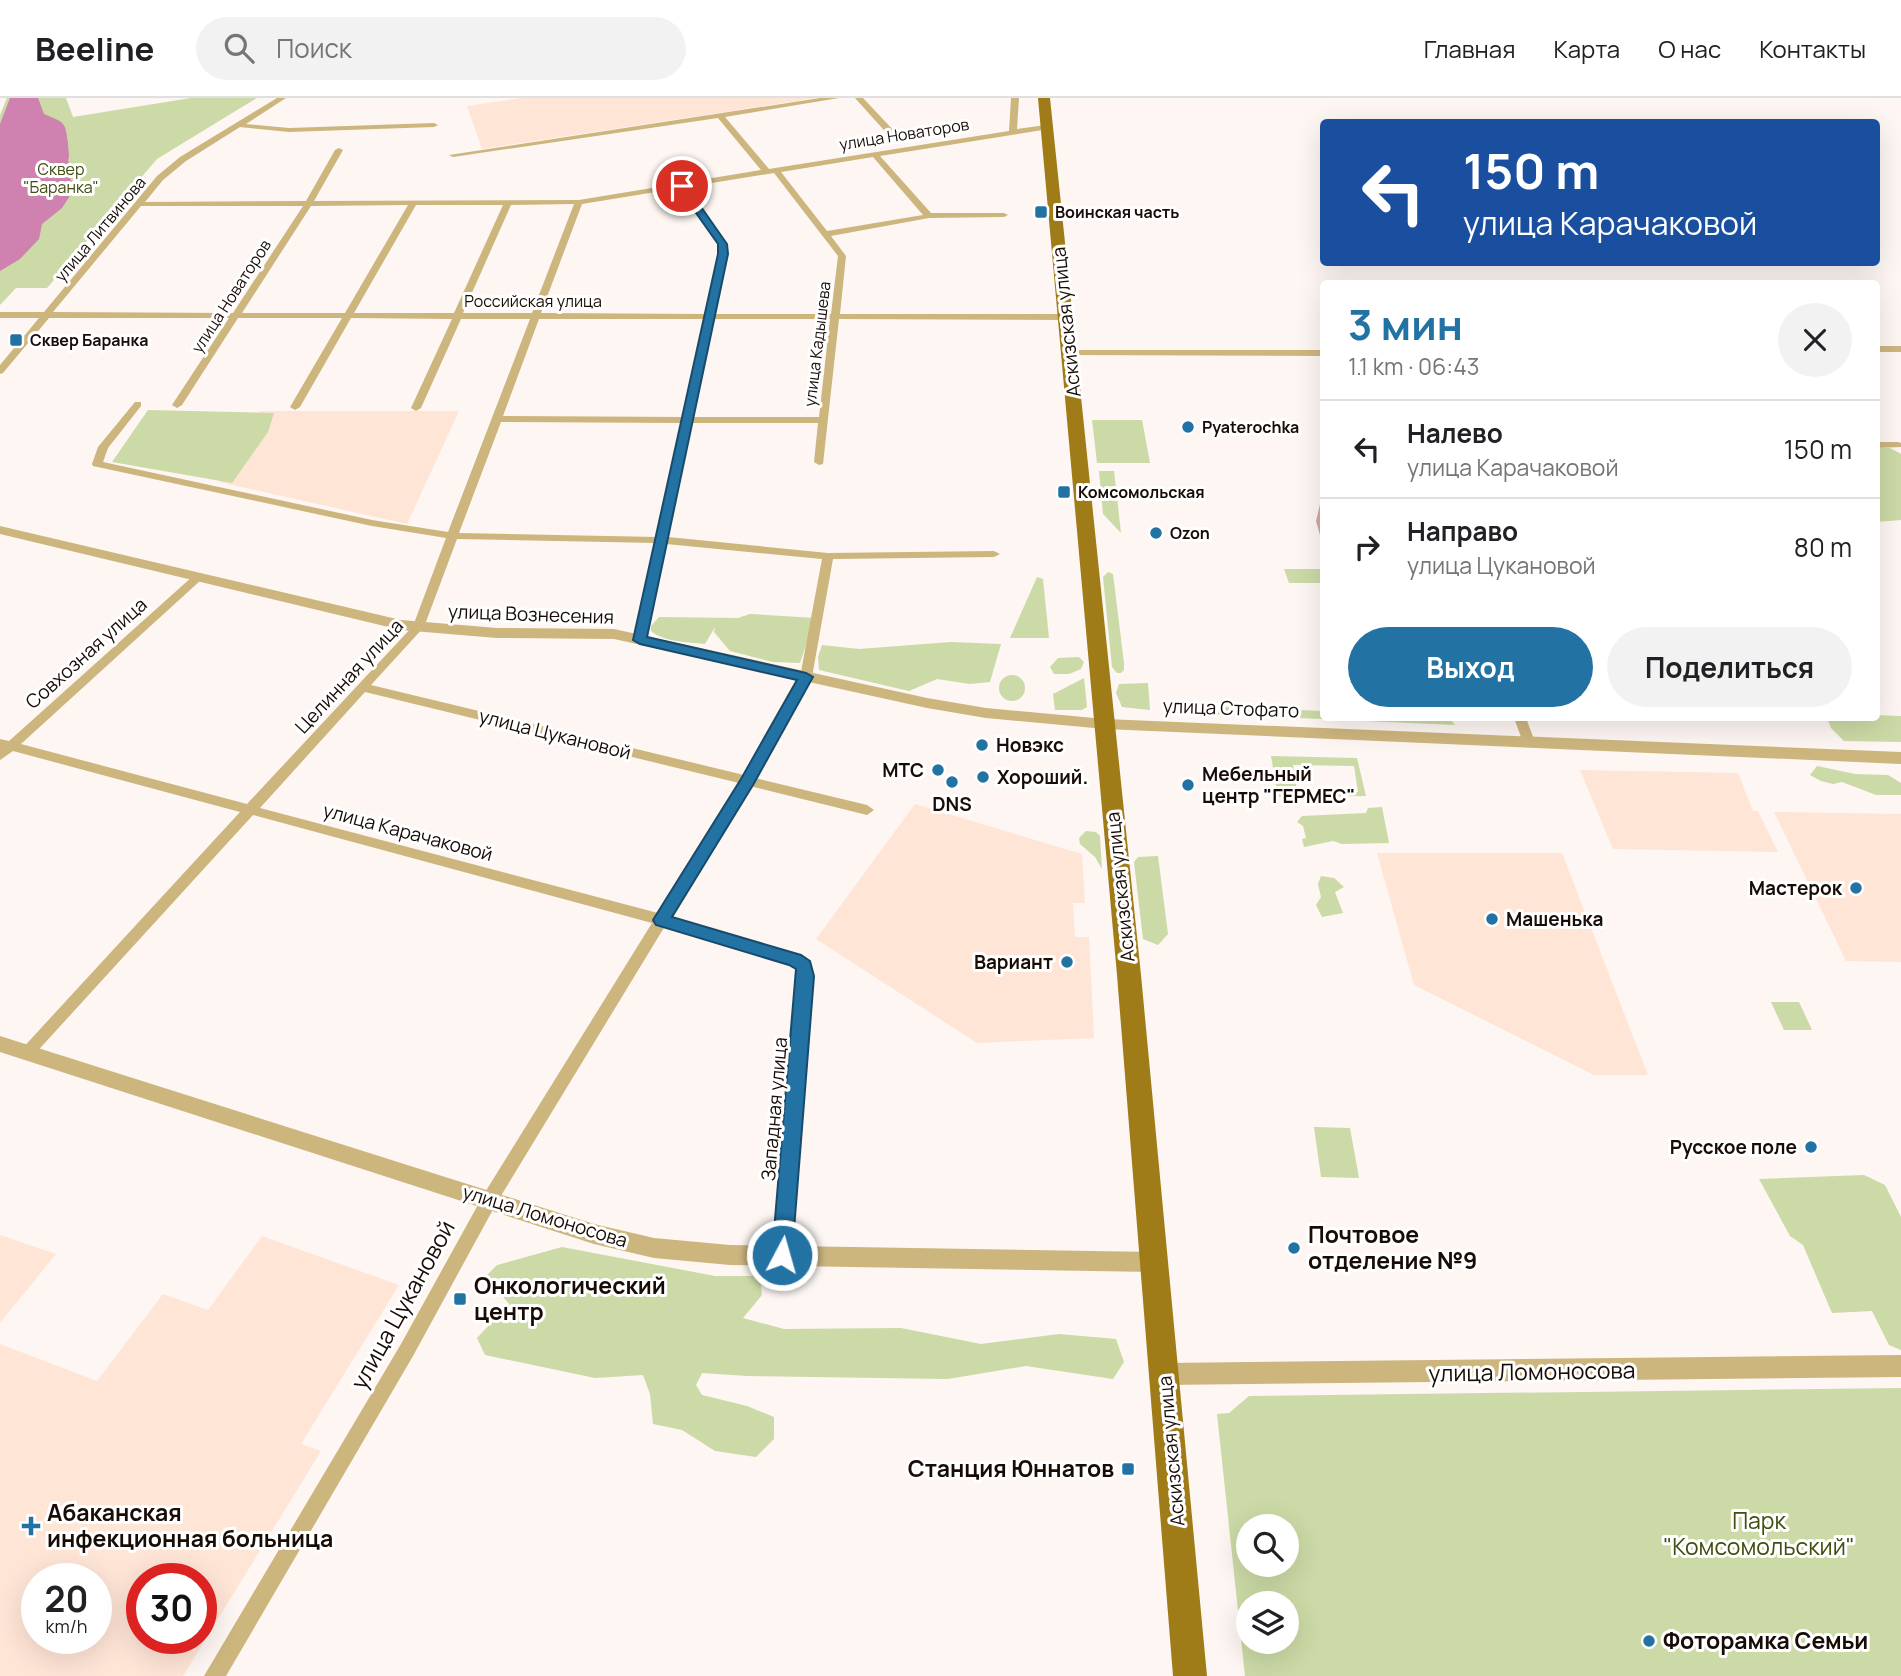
<!DOCTYPE html>
<html lang="ru">
<meta charset="utf-8">
<style>
:root{--surface:#fff;--page:#f2f2f2;--text:#202124;--muted:#757577;--line:#e0e0e0;--accent:#2372a4}
body{margin:0;font-family:Manrope,sans-serif;background:var(--page);color:var(--text);height:100vh;display:flex;flex-direction:column;font-size:26px;white-space:nowrap}
*{box-sizing:border-box;margin:0}
p{font-size:23px;color:var(--muted)}
.icon{flex:none;width:38px;height:38px;fill:none;stroke:currentColor;stroke-width:2;stroke-linecap:round;stroke-linejoin:round}
.map{position:relative;flex:1;overflow:hidden}
.drawer{position:absolute;left:1320px;top:182px;width:560px;height:441px;display:flex;flex-direction:column;background:var(--surface);border-radius:7px;box-shadow:0 7px 28px #0002}
.drawer>*{flex:none}
.guide{position:absolute;left:1320px;top:21px;width:560px;height:147px;border-radius:7px;box-shadow:0 7px 28px #0002;background:#1a4fa0;color:#fff;overflow:hidden}
.tools{position:absolute;left:1236px;top:1416px;display:grid;gap:14px}
.tools a{display:grid;place-items:center;width:63px;height:63px;border-radius:50%;background:var(--surface);box-shadow:0 7px 28px #0002;font-size:35px}
.speed{position:absolute;left:21px;top:1465px;display:flex;gap:14px;font-size:35px;font-weight:700;text-align:center}
.speed>*{display:grid;place-content:center;width:91px;height:91px;border-radius:50%;background:var(--surface);box-shadow:0 7px 28px #0002;line-height:1}
.speed small{font-size:18px;font-weight:400}
.speed .limit{border:10px solid #d22;background:#fff;color:#111}
.pin{position:absolute;display:grid;place-items:center;width:60px;height:60px;color:#fff;margin:-30px;border:4px solid #fff;border-radius:50%;box-shadow:0 2px 7px #0007}
.me{position:absolute;width:77px;margin:-38px;rotate:6deg;stroke-linejoin:round;filter:drop-shadow(0 0 5px #0008)}
.turn{display:flex;align-items:center;gap:24px;height:147px;padding:0 28px;font-size:32px}
.turn .icon{width:91px;height:91px;stroke-width:2.5}
.turn b{display:block;font-size:49px;line-height:60px}
.round{display:grid;place-items:center;flex:none;width:74px;height:74px;border-radius:37px;background:var(--page)}
.summary{display:flex;align-items:center;justify-content:space-between;height:119px;padding:0 28px}
h1{font-size:42px;font-weight:700;line-height:52px;color:var(--accent)}
.cta{display:flex;gap:14px;margin-top:auto;padding:14px 28px}
.cta a{flex:1;height:80px;border-radius:42px;background:var(--accent);color:#fff;font-size:28px;font-weight:700;line-height:80px;text-align:center}
.cta a+a{background:var(--page);color:var(--text)}
ul{padding:0;list-style:none}
li{display:flex;align-items:center;gap:21px;height:98px;padding:0 28px;border-top:2px solid var(--line)}
li div{flex:1}
li b{display:block;font-size:26px}
li em{font-style:normal}
header{display:flex;align-items:center;gap:42px;box-sizing:border-box;height:98px;padding:0 35px;background:var(--surface);border-bottom:2px solid var(--line)}
header strong{font-size:33px}
nav{display:flex;gap:38px;margin-inline-start:auto;font-size:24px}
.search{width:490px;height:63px;background:var(--page);display:flex;align-items:center;gap:18px;box-sizing:border-box;padding:0 24px;border-radius:38px;color:var(--muted);font-size:26px}
.map>svg:first-child{display:block}
</style>
<header>
<strong>Beeline</strong>
<div class="search"><svg class="icon" aria-label="search" viewBox="0 0 24 24"><circle cx="10" cy="10" r="6"/><path d="M15 15l6 6"/></svg>Поиск</div>
<nav><a>Главная</a><a>Карта</a><a>О нас</a><a>Контакты</a></nav>
</header>
<div class="map">
<svg width="1901" height="1578" viewBox="0 0 1901 1578">
<rect width="100%" height="100%" fill="#fdf6f2"/>
<g fill="#ffe5d6" fill-rule="evenodd">
<polygon points="522,0 816,0 482,51 467,8"/>
<polygon points="260,313 459,313 407,426 219,384"/>
<polygon points="1580,672 1738,675 1753,713 1758,713 1778,754 1613,751"/>
<polygon points="915,706 1082,756 1085,805 1073,805 1075,839 1089,839 1094,940 977,945 816,841"/>
<polygon points="1774,714 1901,716 1901,864 1846,863"/>
<polygon points="1377,755 1562,755 1648,977 1594,977 1414,887"/>
<polygon points="0,1137 56,1156 0,1225"/>
<path d="M 262,1138 L 399,1187 L 301,1346 L 321,1353 L 183,1578 L 0,1578 L 0,1246 L 97,1283 L 163,1196 L 208,1212 ZM 96,1480 L 96,1540 L 37,1540 L 37,1480 ZM 201,1480 L 201,1540 L 142,1540 L 142,1480 Z"/>
</g>
<g fill="#cbdaa6" fill-rule="evenodd">
<polygon points="7,0 66,0 73,19 191,0 257,0 157,61 47,190 16,190 0,207 0,17"/>
<polygon points="148,312 274,315 268,334 232,385 112,364"/>
<polygon points="1092,322 1142,322 1150,365 1097,365"/>
<polygon points="1876,350 1890,350 1901,356 1901,422 1876,424"/>
<polygon points="1099,373 1114,373 1121,435 1103,416"/>
<polygon points="1284,471 1323,471 1323,485 1289,485"/>
<polygon points="1108,474 1113,476 1124,565 1124,572 1121,575 1117,575 1112,569 1103,479"/>
<polygon points="1037,479 1043,481 1049,540 1010,540"/>
<path d="M 750,516 L 815,520 L 800,565 L 773,564 L 730,553 L 714,534 L 715,529 L 705,546 C 688,544 664,544 651,533 L 651,528 L 659,519 L 738,520 Z"/>
<polygon points="951,544 1001,546 990,584 970,586 937,581 909,593 819,572 818,559 822,547 859,551"/>
<polygon points="1079,559 1084,564 1081,571 1069,576 1054,576 1050,569 1058,560"/>
<circle cx="1012" cy="590" r="13"/>
<polygon points="1084,580 1087,609 1082,612 1055,612 1053,596"/>
<polygon points="1148,585 1150,612 1122,609 1116,595 1119,586"/>
<polygon points="1182,607 1323,613 1323,620 1449,620 1455,627 1182,615"/>
<polygon points="1876,617 1901,618 1901,644 1844,643 1831,630 1827,620 1876,620"/>
<path d="M 1271,658 L 1357,660 L 1366,698 L 1278,699 ZM 1293,667 L 1354,668 L 1358,694 L 1297,693 Z"/>
<polygon points="1817,668 1855,676 1888,677 1901,685 1901,697 1876,697 1842,684 1833,686 1821,683 1810,677"/>
<polygon points="1382,709 1389,745 1342,746 1333,743 1304,749 1302,741 1306,740 1303,728 1297,724 1302,718 1366,715 1368,710"/>
<polygon points="1086,733 1096,734 1100,738 1102,771 1095,759 1080,746 1079,740"/>
<polygon points="1158,758 1168,836 1158,847 1143,841 1134,764 1138,759"/>
<polygon points="1321,778 1334,780 1344,789 1335,794 1343,815 1322,819 1316,807 1321,799 1318,786"/>
<polygon points="1771,904 1799,904 1812,932 1784,932"/>
<polygon points="1314,1029 1350,1030 1359,1080 1321,1079"/>
<polygon points="1864,1077 1885,1087 1901,1119 1901,1252 1889,1247 1872,1213 1832,1215 1803,1147 1790,1138 1759,1081"/>
<polygon points="562,1149 715,1178 760,1178 762,1197 743,1220 784,1231 901,1230 981,1246 1059,1236 1116,1241 1124,1264 1113,1281 1026,1268 948,1281 747,1278 702,1275 696,1287 702,1297 747,1308 774,1319 774,1341 756,1359 715,1353 682,1332 653,1326 650,1296 643,1277 595,1280 485,1257 477,1240 509,1206 486,1178 497,1167"/>
<path d="M 1901,1290 L 1901,1578 L 1245,1578 L 1217,1316 L 1229,1315 L 1249,1298 ZM 1248,1428 L 1286,1428 L 1286,1466 L 1248,1466 ZM 1248,1505 L 1286,1505 L 1286,1544 L 1248,1544 Z"/>
</g>
<path fill="#cf81af" d="M 10,0 L 38,0 L 44,16 C 65,25 65,23 68,45 C 68,53 70,55 68,63 L 72,71 L 69,78 L 75,90 L 62,110 L 42,126 L 39,141 L 20,161 L 0,173 L 0,26 Z"/>
<g fill="none" stroke-linecap="round" stroke-linejoin="round">
<g fill="#cdb57e" fill-rule="evenodd">
<path d="M 277,0 L 286,0 L 246,26 L 289,30 L 434,25 L 438,27 L 434,29 L 289,34 L 240,29 L 186,63 L 163,82 L 145,104 L 306,103 L 335,52 L 339,50 L 343,52 L 314,103 L 579,102 L 761,72 L 718,20 L 453,59 L 449,57 L 820,0 L 839,0 L 725,19 L 769,71 L 1009,33 L 1011,0 L 1019,0 L 1017,31 L 1046,27 L 1050,29 L 1049,31 L 880,58 L 931,115 L 1004,115 L 1008,117 L 1004,119 L 929,120 L 831,138 L 846,158 L 840,216 L 1066,216 L 1071,219 L 1066,222 L 839,221 L 823,366 L 819,367 L 814,364 L 818,325 L 692,325 L 668,439 L 828,455 L 994,453 L 1000,456 L 994,459 L 833,461 L 812,579 L 755,680 L 867,707 L 874,712 L 867,717 L 750,688 L 671,819 L 800,858 L 809,864 L 813,878 L 791,1157 L 788,1163 L 782,1165 L 776,1163 L 773,1157 L 799,878 L 797,871 L 790,866 L 665,828 L 496,1106 L 413,1258 L 226,1578 L 204,1578 L 401,1246 L 484,1096 L 652,825 L 253,717 L 32,959 L 27,960 L 22,959 L 19,954 L 240,714 L 13,653 L 0,662 L 0,641 L 9,643 L 193,478 L 201,478 L 201,482 L 21,646 L 247,706 L 413,528 L 446,440 L 372,428 L 93,368 L 92,366 L 98,349 L 135,304 L 141,304 L 141,308 L 108,350 L 103,364 L 372,422 L 448,434 L 530,221 L 461,221 L 421,310 L 416,313 L 411,310 L 452,221 L 351,220 L 300,309 L 295,312 L 290,309 L 342,220 L 238,220 L 182,307 L 177,310 L 172,307 L 229,220 L 49,220 L 3,275 L 0,276 L 0,267 L 39,220 L 0,220 L 0,214 L 44,214 L 157,78 L 180,59 ZM 873,59 L 923,117 L 827,133 L 781,74 ZM 774,75 L 838,158 L 831,216 L 715,216 L 727,147 L 687,89 ZM 680,90 L 719,147 L 706,216 L 541,215 L 582,106 ZM 574,106 L 532,215 L 463,215 L 511,107 ZM 408,107 L 345,215 L 242,215 L 311,108 ZM 416,107 L 503,107 L 454,215 L 354,215 ZM 141,108 L 303,108 L 233,215 L 53,214 ZM 539,221 L 704,221 L 683,319 L 503,318 ZM 714,221 L 830,221 L 819,319 L 693,319 ZM 501,324 L 682,325 L 657,439 L 459,435 ZM 457,441 L 655,445 L 634,542 L 640,546 L 646,542 L 666,446 L 822,461 L 800,579 L 744,677 L 371,587 L 424,529 ZM 365,594 L 739,685 L 658,815 L 260,710 Z"/>
<polygon points="855,0 863,0 897,36 897,40 891,40"/>
<rect x="1876" y="248" width="25" height="6"/>
<polygon points="1069,252 1323,252 1323,258 1066,257 1064,255"/>
<polygon points="1876,344 1898,344 1901,345 1901,349 1876,350"/>
<polygon points="1514,620 1526,620 1535,644 1534,647 1524,647"/>
</g>
<g fill="#cdb57e" fill-rule="evenodd">
<polygon points="0,428 401,522 497,530 614,531 927,600 986,610 1105,621 1901,654 1901,666 1105,631 986,620 927,610 614,541 497,540 401,532 0,436"/>
<polygon points="0,938 594,1126 654,1140 730,1147 1153,1154 1161,1157 1164,1164 1161,1171 1153,1174 730,1167 654,1160 594,1146 0,954"/>
<polygon points="1901,1257 1901,1279 1164,1287 1156,1284 1153,1276 1156,1268 1164,1265"/>
</g>
<polygon fill="#a07c19" fill-rule="evenodd" points="1038,0 1050,0 1141,877 1207,1578 1173,1578 1117,877"/>
</g>
<polygon fill="#d8a6a6" points="1321,402 1323,402 1323,448 1316,423"/>
<polygon fill="#2372a4" stroke="#174a6b" stroke-width="2" points="679,86 685,86 727,146 728,156 647,539 806,575 813,579 753,687 672,819 801,857 810,863 814,878 792,1157 789,1163 782,1166 775,1163 772,1157 796,871 789,867 656,827 653,822 741,681 797,582 640,546 633,542 718,156 718,146 677,88"/>
<g fill="#2372a4" stroke="#fff" stroke-width="2.5">
<rect x="1034" y="107" width="14" height="14" rx="3.5"/>
<rect x="9" y="235" width="14" height="14" rx="3.5"/>
<circle cx="1188" cy="329" r="7"/>
<rect x="1057" y="387" width="14" height="14" rx="3.5"/>
<circle cx="1156" cy="435" r="7"/>
<circle cx="982" cy="647" r="7"/>
<circle cx="938" cy="672" r="7"/>
<circle cx="983" cy="679" r="7"/>
<circle cx="952" cy="684" r="7"/>
<circle cx="1188" cy="687" r="7"/>
<circle cx="1856" cy="790" r="7"/>
<circle cx="1492" cy="821" r="7"/>
<circle cx="1067" cy="864" r="7"/>
<circle cx="1811" cy="1049" r="7"/>
<circle cx="1294" cy="1150" r="7"/>
<rect x="453" y="1194" width="14" height="14" rx="3.5"/>
<rect x="1121" y="1364" width="14" height="14" rx="3.5"/>
<path d="M27.5 1417.5h7v7h7v7h-7v7h-7v-7h-7v-7h7z"/>
<circle cx="1649" cy="1543" r="7"/>
</g>
<g text-anchor="middle" stroke-width="6" stroke-linejoin="round" paint-order="stroke">
<g font-size="16" fill="#180c06" stroke="#fff">
<text transform="translate(904 36) rotate(-9)" y="6">улица Новаторов</text>
<text transform="translate(100 131) rotate(-50)" y="6">улица Литвинова</text>
<text transform="translate(231 198) rotate(-57)" y="6">улица Новаторов</text>
<text x="533" y="209">Российская улица</text>
<text transform="translate(817 246) rotate(-83)" y="6">улица Кадышева</text>
</g>
<g font-size="16" fill="#414e10" stroke="#fff">
<text x="61" y="77">Сквер<tspan x="61" dy="18">"Баранка"</tspan></text>
</g>
<g font-size="16" font-weight="bold" fill="#180c06" stroke="#fff" text-anchor="start">
<text x="1055" y="120">Воинская часть</text>
<text x="30" y="248">Сквер Баранка</text>
<text x="1202" y="335">Pyaterochka</text>
<text x="1078" y="400">Комсомольская</text>
<text x="1170" y="441">Ozon</text>
</g>
<g font-size="19" fill="#180c06" stroke="#fff">
<text transform="translate(1066 224) rotate(-96)" y="7">Аскизская улица</text>
<text transform="translate(531 516) rotate(2)" y="7">улица Вознесения</text>
<text transform="translate(86 555) rotate(-42)" y="7">Совхозная улица</text>
<text transform="translate(349 578) rotate(-47)" y="7">Целинная улица</text>
<text transform="translate(1231 610) rotate(2)" y="7">улица Стофато</text>
<text transform="translate(555 636) rotate(14)" y="7">улица Цукановой</text>
<text transform="translate(408 734) rotate(15)" y="7">улица Карачаковой</text>
<text transform="translate(1120 789) rotate(-96)" y="7">Аскизская улица</text>
<text transform="translate(774 1011) rotate(-85)" y="7">Западная улица</text>
<text transform="translate(545 1118) rotate(17)" y="7">улица Ломоносова</text>
<text transform="translate(1171 1353) rotate(-95)" y="7">Аскизская улица</text>
</g>
<g font-size="19" font-weight="bold" fill="#180c06" stroke="#fff" text-anchor="start">
<text x="996" y="654">Новэкс</text>
<text x="924" y="679" text-anchor="end">МТС</text>
<text x="1202" y="683">Мебельный<tspan x="1202" dy="22">центр "ГЕРМЕС"</tspan></text>
<text x="997" y="686">Хороший.</text>
<text x="952" y="713" text-anchor="middle">DNS</text>
<text x="1842" y="797" text-anchor="end">Мастерок</text>
<text x="1506" y="828">Машенька</text>
<text x="1053" y="871" text-anchor="end">Вариант</text>
<text x="1797" y="1056" text-anchor="end">Русское поле</text>
</g>
<g font-size="23" font-weight="bold" fill="#180c06" stroke="#fff" text-anchor="start">
<text x="1308" y="1145">Почтовое<tspan x="1308" dy="26">отделение №9</tspan></text>
<text x="474" y="1196">Онкологический<tspan x="474" dy="26">центр</tspan></text>
<text x="1114" y="1379" text-anchor="end">Станция Юннатов</text>
<text x="47" y="1423">Абаканская<tspan x="47" dy="26">инфекционная больница</tspan></text>
<text x="1663" y="1551">Фоторамка Семьи</text>
</g>
<g font-size="23" fill="#180c06" stroke="#fff">
<text transform="translate(403 1207) rotate(-61)" y="8">улица Цукановой</text>
<text transform="translate(1532 1274) rotate(-1)" y="8">улица Ломоносова</text>
</g>
<g font-size="23" fill="#414e10" stroke="#fff">
<text x="1759" y="1431">Парк<tspan x="1759" dy="26">"Комсомольский"</tspan></text>
</g>
</g>
</svg>
<div class="tools">
<a><svg class="icon" aria-label="search" viewBox="0 0 24 24"><circle cx="10" cy="10" r="6"/><path d="M15 15l6 6"/></svg></a>
<a><svg class="icon" aria-label="layers" viewBox="0 0 24 24"><path d="M12 4l9 5-9 5-9-5zM3 14l9 5 9-5"/></svg></a>
</div>
<div class="speed"><div>20<small>km/h</small></div><div class="limit">30</div></div>
<div class="pin" style="left:682px;top:88px;background:#d93025"><svg class="icon" aria-label="arrive" viewBox="0 0 24 24"><path d="M6 21V4h12l-3 4 3 4H6"/></svg></div>
<svg class="me" style="left:782px;top:1157px" viewBox="-20 -20 40 40"><circle r="17" fill="#2372a4" stroke="#fff" stroke-width="3"/><path d="M0-11L8 9 0 5-8 9z" fill="#fff"/></svg>
<div class="guide">
<div class="turn"><svg class="icon" aria-label="left" viewBox="0 0 24 24"><path d="M17 20v-9H6M10 6l-5 5 5 5"/></svg><div><b>150 m</b>улица Карачаковой</div></div>
</div>
<section class="drawer">
<div class="summary"><div><h1>3 мин</h1><p>1.1 km · 06:43</p></div><a class="round"><svg class="icon" aria-label="close" viewBox="0 0 24 24"><path d="M6 6l12 12M18 6L6 18"/></svg></a></div>
<ul>
<li><svg class="icon" aria-label="left" viewBox="0 0 24 24"><path d="M17 20v-9H6M10 6l-5 5 5 5"/></svg><div><b>Налево</b><p>улица Карачаковой</p></div><em>150 m</em></li>
<li><svg class="icon" aria-label="right" viewBox="0 0 24 24"><path d="M7 20v-9h11M14 6l5 5-5 5"/></svg><div><b>Направо</b><p>улица Цукановой</p></div><em>80 m</em></li>
</ul>
<div class="cta"><a>Выход</a><a>Поделиться</a></div>
</section>
</div>
